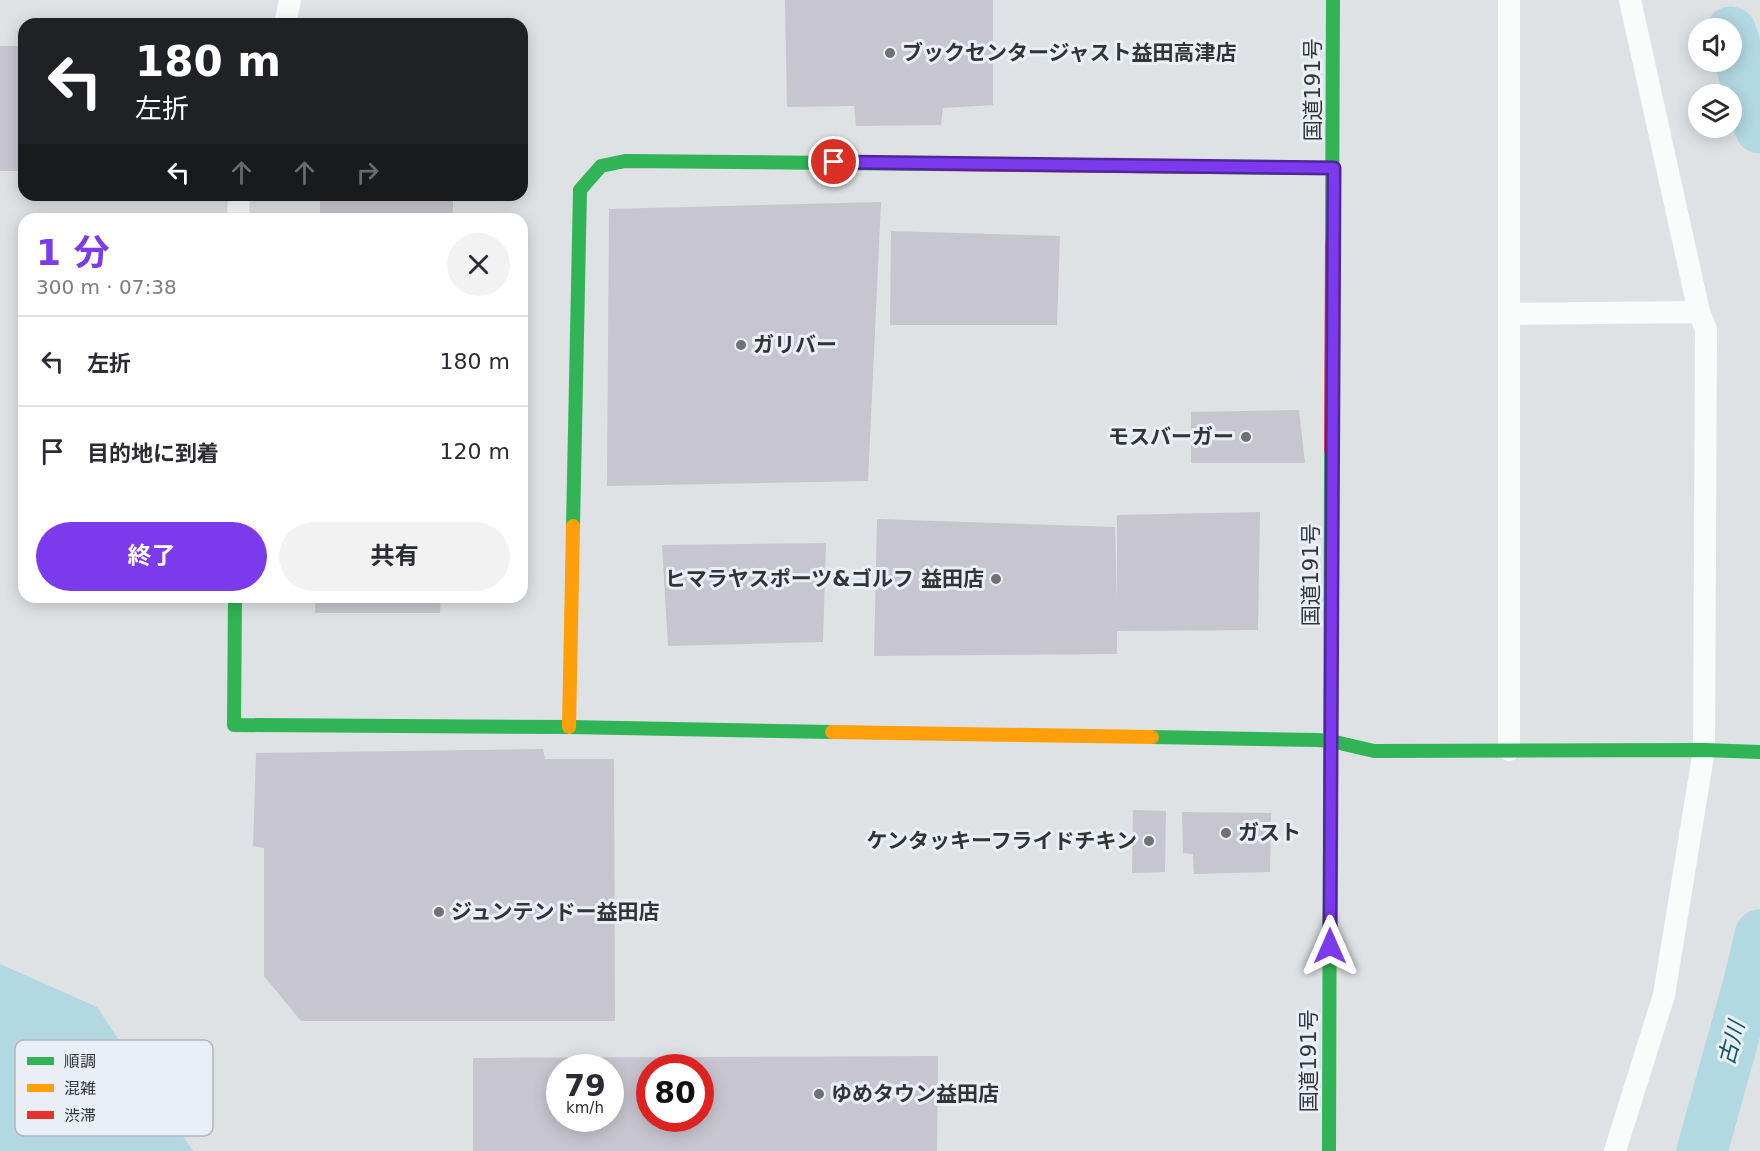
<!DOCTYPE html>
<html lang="ja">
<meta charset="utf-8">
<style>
:root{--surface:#fff;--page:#f2f2f3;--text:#2b2b33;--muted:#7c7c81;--line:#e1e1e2;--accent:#7c3aed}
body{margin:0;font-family:"DejaVu Sans","Noto Sans JP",sans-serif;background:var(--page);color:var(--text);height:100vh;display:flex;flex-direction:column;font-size:22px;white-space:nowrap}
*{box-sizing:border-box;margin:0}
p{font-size:20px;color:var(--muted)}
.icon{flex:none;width:33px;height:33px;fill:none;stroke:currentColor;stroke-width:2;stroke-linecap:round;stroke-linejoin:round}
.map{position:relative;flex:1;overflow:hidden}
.panel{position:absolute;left:18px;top:213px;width:510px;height:390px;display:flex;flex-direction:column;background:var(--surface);border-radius:18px;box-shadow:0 3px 15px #0003}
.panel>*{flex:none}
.guide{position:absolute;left:18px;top:18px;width:510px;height:183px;border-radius:18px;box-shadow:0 3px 15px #0003;background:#202124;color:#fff;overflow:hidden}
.buttons{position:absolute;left:1688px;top:18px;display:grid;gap:12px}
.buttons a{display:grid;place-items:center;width:54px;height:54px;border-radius:50%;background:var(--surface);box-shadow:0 3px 15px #0003;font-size:30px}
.speed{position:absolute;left:546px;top:1054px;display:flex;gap:12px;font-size:30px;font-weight:700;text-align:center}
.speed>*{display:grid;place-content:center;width:78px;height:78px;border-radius:50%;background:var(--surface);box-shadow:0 3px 15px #0003;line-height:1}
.speed small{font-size:15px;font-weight:400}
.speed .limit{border:9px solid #d22;background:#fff;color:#111}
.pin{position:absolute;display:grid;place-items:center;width:51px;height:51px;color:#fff;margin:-26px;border:3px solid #fff;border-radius:50%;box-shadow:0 2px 6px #0007}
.me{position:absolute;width:66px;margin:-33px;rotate:0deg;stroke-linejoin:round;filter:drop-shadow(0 0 4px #0008)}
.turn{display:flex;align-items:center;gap:21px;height:126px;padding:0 18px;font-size:27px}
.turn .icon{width:78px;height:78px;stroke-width:2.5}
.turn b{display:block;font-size:42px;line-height:51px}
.lanes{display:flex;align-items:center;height:57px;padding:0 18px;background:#0003;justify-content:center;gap:30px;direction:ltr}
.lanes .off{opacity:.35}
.round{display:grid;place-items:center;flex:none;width:63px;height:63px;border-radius:32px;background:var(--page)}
.overview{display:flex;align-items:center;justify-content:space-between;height:102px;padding:0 18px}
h1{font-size:36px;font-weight:700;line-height:45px;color:var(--accent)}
.action{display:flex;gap:12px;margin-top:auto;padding:12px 18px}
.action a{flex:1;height:69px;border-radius:36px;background:var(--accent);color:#fff;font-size:24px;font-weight:700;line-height:69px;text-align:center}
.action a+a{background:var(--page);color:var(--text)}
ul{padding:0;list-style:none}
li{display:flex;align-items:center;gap:18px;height:90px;padding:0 18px;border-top:2px solid var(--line)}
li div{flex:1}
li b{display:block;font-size:22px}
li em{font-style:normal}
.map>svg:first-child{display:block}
</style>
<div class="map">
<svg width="1760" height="1151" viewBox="0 0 1760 1151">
<rect width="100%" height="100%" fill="#dfe2e5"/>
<polygon fill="#b2d8e1" points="0,964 97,1007 193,1151 0,1151"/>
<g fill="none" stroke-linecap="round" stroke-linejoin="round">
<g stroke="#b2d8e1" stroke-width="51">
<polyline points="1731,32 1760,128"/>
<polyline points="1702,1151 1749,982 1760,935"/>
</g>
</g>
<g fill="#c7c5ce" fill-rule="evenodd">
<polygon points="785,0 993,0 993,105 943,108 941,125 856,126 854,106 787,107"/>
<rect x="0" y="46" width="24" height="125"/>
<rect x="320" y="195" width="133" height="24"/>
<polygon points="881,202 868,481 607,486 609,209"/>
<polygon points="891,231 1060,236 1057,325 890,325"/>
<polygon points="1299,410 1305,463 1191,463 1191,412"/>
<polygon points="1260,512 1258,630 1117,631 1117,654 874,656 877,519 1115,527 1117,601 1117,515"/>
<polygon points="826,543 823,642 668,646 662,545"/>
<polygon points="315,597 441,597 440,613 315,613"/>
<polygon points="543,749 545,759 614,759 615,1021 301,1021 264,976 264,848 253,846 256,753"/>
<polygon points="1133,810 1166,811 1165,872 1132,873"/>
<polygon points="1182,812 1271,813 1270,872 1194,874 1193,854 1183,853"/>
<path d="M 938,1056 L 937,1151 L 473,1151 L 473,1058 ZM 560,1068 L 610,1068 L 610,1119 L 560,1119 ZM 650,1068 L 700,1068 L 700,1119 L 650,1119 Z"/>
</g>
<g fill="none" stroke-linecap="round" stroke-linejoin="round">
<g stroke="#fafbfb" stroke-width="22">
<polyline points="1509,0 1509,750"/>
<polyline points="1630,0 1699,312"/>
<polyline points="285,24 290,0"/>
<polyline points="238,219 239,195"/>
<polyline points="1509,314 1699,312 1706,329 1704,750 1664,995 1615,1151"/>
</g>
<g stroke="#30b455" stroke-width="14">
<polyline points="1211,167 1334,168"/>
<polyline points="1332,243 1333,0"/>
<polyline points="573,526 580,190 601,166 625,161 931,164"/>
<polyline points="235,597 234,725 569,727 832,732"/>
<polyline points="1152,737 1317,740 1331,741 1374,751 1704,750 1760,752"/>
<polyline points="1329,1151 1331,450"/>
</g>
<g stroke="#ff9f0a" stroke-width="14">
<polyline points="569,727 573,526"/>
<polyline points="832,732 1152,737"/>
</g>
<g stroke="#e5322d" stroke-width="14">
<polyline points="931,164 1211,167"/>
<polyline points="1331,450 1332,243"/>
</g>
</g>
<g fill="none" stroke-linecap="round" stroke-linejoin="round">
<g stroke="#51269a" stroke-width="15">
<polyline id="route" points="834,162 1334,168 1330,946"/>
</g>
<use href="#route" stroke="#7c3aed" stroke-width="10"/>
</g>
<g fill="#6f7173" stroke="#eaeef5" stroke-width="2">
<circle cx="890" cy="53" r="6"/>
<circle cx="741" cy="345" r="6"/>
<circle cx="1246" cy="437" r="6"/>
<circle cx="996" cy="579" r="6"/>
<circle cx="1226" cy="833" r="6"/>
<circle cx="1149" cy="841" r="6"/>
<circle cx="439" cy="912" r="6"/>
<circle cx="819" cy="1094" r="6"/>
</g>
<g text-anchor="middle" stroke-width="6" stroke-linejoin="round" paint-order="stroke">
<g font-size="21" font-weight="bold" fill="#323436" stroke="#eaeef5" text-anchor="start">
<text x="902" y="60">ブックセンタージャスト益田高津店</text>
<text x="753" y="352">ガリバー</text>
<text x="1234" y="444" text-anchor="end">モスバーガー</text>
<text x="984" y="586" text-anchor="end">ヒマラヤスポーツ&amp;ゴルフ 益田店</text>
<text x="1238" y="840">ガスト</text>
<text x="1137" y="848" text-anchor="end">ケンタッキーフライドチキン</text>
<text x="451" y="919">ジュンテンドー益田店</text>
<text x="831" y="1101">ゆめタウン益田店</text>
</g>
<g font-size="21" fill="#323436" stroke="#eaeef5">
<text transform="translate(1313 90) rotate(-90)" y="7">国道191号</text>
<text transform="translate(1311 575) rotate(-90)" y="7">国道191号</text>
<text transform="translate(1309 1061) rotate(-90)" y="7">国道191号</text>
</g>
<g font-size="22" font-style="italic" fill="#085662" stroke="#eaeef5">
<text transform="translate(1731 1043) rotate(-75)" y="8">古川</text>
</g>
</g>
<rect x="15" y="1040" width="198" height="96" rx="9" fill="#eaeef5" stroke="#b3b6bc" stroke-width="1.5"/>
<rect x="27" y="1057" width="27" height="8" fill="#30b455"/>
<rect x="27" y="1084" width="27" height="8" fill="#ff9f0a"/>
<rect x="27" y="1111" width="27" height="8" fill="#e5322d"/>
<g font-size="16" fill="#323436">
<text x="64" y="1067">順調</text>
<text x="64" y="1094">混雑</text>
<text x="64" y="1121">渋滞</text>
</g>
</svg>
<div class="buttons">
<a><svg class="icon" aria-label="sound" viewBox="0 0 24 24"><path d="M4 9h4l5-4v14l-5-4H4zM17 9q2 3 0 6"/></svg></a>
<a><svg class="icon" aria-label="layers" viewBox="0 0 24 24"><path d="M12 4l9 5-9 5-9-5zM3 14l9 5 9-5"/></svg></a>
</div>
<div class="speed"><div>79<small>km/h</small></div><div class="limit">80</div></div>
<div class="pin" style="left:834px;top:162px;background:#d93025"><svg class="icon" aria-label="arrive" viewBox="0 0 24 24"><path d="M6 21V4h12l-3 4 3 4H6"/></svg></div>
<svg class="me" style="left:1330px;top:946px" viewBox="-20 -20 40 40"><path d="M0-17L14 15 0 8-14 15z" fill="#7c3aed" stroke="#fff" stroke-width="4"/></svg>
<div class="guide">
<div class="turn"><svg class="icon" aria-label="left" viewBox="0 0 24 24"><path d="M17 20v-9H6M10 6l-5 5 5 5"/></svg><div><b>180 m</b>左折</div></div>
<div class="lanes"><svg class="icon" aria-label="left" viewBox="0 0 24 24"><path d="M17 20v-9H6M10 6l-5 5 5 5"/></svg><svg class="icon off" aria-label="ahead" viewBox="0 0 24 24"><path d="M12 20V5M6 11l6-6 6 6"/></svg><svg class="icon off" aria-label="ahead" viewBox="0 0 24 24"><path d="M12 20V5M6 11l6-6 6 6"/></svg><svg class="icon off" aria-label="right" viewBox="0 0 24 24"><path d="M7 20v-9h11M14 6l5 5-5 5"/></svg></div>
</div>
<section class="panel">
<div class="overview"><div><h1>1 分</h1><p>300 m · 07:38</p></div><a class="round"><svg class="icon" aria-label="close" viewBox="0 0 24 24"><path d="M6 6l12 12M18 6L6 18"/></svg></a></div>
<ul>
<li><svg class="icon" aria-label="left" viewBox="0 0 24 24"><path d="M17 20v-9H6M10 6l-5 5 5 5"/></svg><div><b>左折</b></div><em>180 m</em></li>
<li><svg class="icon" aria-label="arrive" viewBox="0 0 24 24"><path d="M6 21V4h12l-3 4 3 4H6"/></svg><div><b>目的地に到着</b></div><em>120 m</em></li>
</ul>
<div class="action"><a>終了</a><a>共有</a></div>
</section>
</div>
